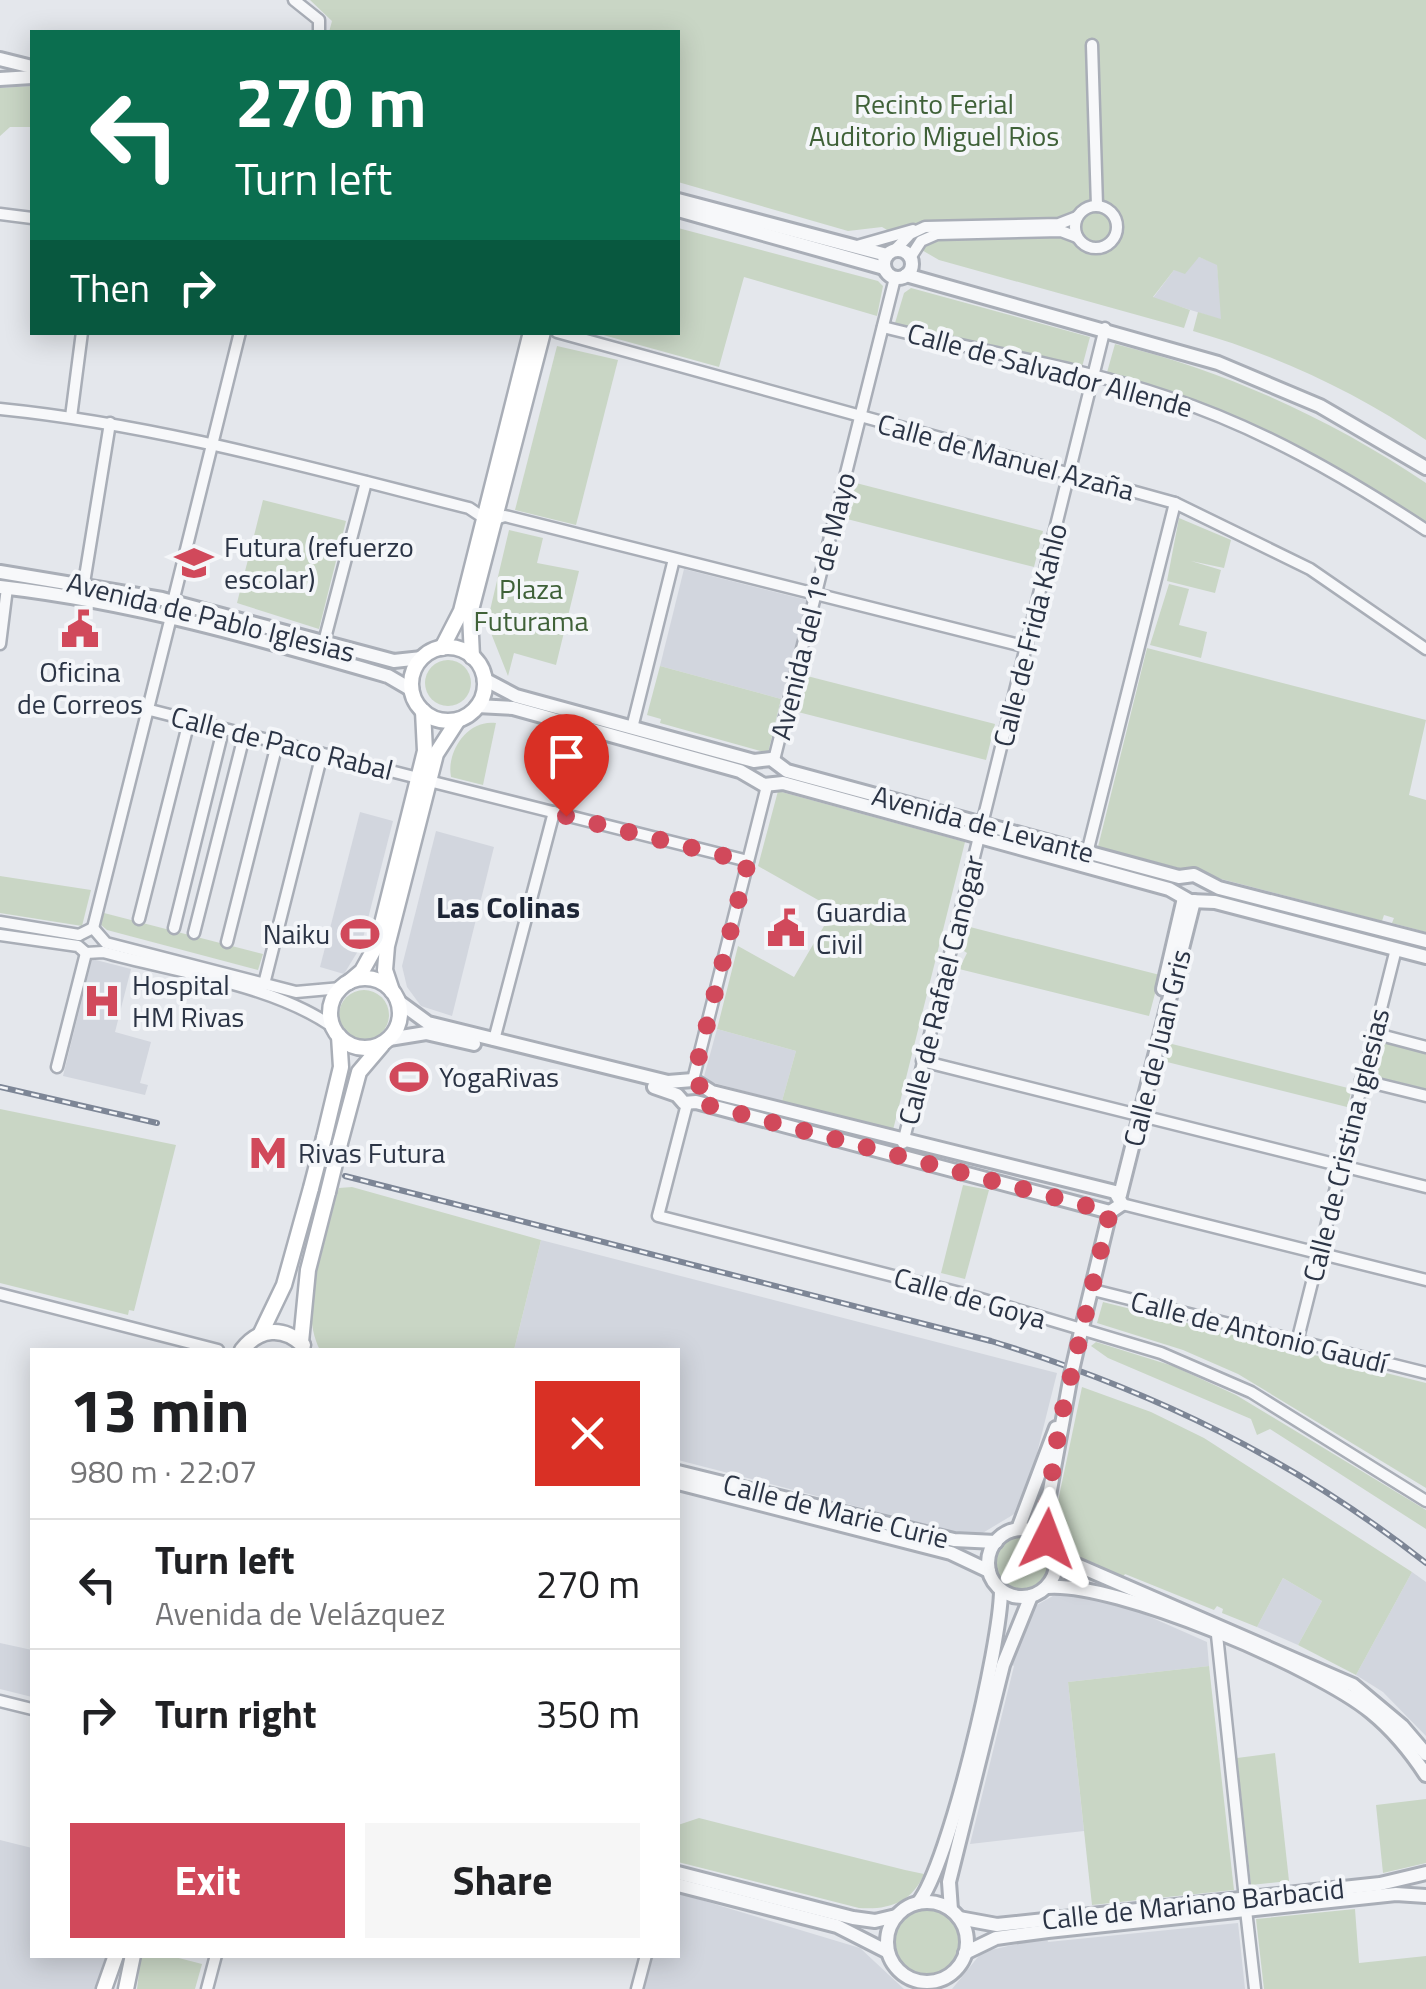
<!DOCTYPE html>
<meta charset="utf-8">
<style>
:root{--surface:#fff;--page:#f6f6f6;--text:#202124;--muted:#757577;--line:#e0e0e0;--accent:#d1495b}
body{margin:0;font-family:"Titillium Web",sans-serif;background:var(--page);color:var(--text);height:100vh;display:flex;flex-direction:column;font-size:38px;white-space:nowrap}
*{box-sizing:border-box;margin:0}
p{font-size:32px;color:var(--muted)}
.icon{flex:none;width:55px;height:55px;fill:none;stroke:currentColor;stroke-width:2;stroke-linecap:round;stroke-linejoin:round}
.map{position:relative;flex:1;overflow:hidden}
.side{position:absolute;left:30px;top:1348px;width:650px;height:610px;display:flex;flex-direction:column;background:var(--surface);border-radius:0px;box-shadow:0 5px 25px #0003}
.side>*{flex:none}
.top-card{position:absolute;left:30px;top:30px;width:650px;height:305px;border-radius:0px;box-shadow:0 5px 25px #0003;background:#0b6e4f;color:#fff;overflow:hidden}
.pin{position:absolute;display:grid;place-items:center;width:85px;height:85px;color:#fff;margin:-102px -42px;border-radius:50% 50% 50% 0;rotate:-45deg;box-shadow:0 0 10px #0007}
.pin .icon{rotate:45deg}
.me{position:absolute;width:110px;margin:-55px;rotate:3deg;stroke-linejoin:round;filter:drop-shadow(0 0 8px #0008)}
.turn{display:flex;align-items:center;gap:35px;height:210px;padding:0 40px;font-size:45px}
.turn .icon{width:130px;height:130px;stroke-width:2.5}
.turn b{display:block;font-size:70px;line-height:85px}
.then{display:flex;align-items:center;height:95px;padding:0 40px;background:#0003;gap:20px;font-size:38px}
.round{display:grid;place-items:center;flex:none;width:105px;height:105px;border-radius:0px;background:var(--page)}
.headline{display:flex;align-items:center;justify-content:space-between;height:170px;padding:0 40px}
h1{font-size:60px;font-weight:700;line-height:75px}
.button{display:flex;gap:20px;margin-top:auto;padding:20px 40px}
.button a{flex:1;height:115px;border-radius:0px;background:var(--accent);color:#fff;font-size:40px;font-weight:700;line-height:115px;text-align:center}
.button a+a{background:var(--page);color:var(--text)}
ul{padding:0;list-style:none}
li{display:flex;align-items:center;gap:30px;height:130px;padding:0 40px;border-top:2px solid var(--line)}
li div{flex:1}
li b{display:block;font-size:38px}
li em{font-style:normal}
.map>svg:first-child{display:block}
</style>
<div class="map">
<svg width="1426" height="1989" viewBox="0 0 1426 1989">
<rect width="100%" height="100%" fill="#e4e7ec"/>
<g fill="#d2d6de">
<polygon points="1199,257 1217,264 1222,320 1153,298 1174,270"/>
<polygon points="684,569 807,600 781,699 660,666"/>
<polygon points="360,812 393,821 361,946 344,974 320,967"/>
<polygon points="436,831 494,847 452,1016 421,1006 407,987 402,966"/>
<polygon points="92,959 131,969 115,1032 151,1042 140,1083 148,1085 145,1095 63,1076"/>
<polygon points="717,1029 796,1051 782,1101 703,1080"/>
<polygon points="541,1240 1057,1373 1031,1477 1016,1513 981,1534 951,1531 678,1460 678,1350 514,1350"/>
<polygon points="1412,1572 1426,1582 1426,1736 1383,1692 1356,1675"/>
<polygon points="1283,1578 1322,1601 1298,1645 1257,1627"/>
<polygon points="1060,1592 1114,1601 1207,1642 1209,1666 1068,1682 1084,1831 970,1844 1014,1666 1011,1664 1027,1618 1035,1606"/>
<polygon points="0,1643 32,1650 32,1697 0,1689"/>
<polygon points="0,1840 32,1848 32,1955 106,1955 96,1989 0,1989"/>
<polygon points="678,1893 860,1948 904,1989 642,1989 652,1955 678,1955"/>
<polygon points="1238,1923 1245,1989 952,1989 982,1952 1047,1937 1048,1942"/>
</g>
<g fill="#c9d6c5">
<path d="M 310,0 L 1426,0 L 1426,440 C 1357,392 1274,354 1193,331 L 1198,312 L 1221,319 L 1217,265 L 1199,257 L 1185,274 L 1174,270 L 1153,297 L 1190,310 L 1184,328 L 939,260 L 882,227 L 848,231 L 678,182 L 678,32 L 329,32 L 332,21 Z"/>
<polygon points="32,86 32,127 10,127 0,136 0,88"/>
<polygon points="678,228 878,281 883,286 877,316 744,277 719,367 596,333 678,332"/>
<polygon points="911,288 1090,337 1081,371 895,323 904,293"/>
<path d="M 1115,344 C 1226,371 1331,419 1426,483 L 1426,524 C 1318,449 1228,417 1106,376 Z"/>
<polygon points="557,346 618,360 576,525 515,510"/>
<polygon points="856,483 1043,531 1034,567 847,519"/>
<polygon points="263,500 346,521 319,629 237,603"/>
<polygon points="1179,518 1231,540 1224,568 1191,561 1221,570 1215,593 1167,581"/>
<polygon points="509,530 543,538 537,563 579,571 556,665 514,653 508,676 487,623"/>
<polygon points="1169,584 1189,589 1179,625 1207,632 1201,658 1150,645"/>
<polygon points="1147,648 1426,720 1409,795 1426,800 1426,932 1392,923 1394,918 1384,915 1382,921 1098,847"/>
<circle cx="448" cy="683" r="23"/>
<polygon points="660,666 781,699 768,753 660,723 661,719 647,715"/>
<polygon points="807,676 995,724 986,760 798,712"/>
<path d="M 496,723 L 483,785 L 451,777 C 446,751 468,719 496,723 Z"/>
<polygon points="778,791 965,842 893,1130 782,1101 796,1051 717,1029 738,946 794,977 834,909 758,866"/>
<polygon points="0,876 91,890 82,926 0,913"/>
<polygon points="104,913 263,954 258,970 107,930 101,925"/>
<polygon points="970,927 1160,975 1149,1016 959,969 967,953 964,951"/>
<circle cx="364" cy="1015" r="25"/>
<polygon points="1379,1041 1426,1053 1426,1089 1370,1075"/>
<polygon points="1168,1043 1352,1089 1347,1107 1163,1061"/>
<polygon points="0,1109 176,1145 134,1311 129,1310 128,1315 0,1283"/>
<polygon points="963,1185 989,1190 965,1279 941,1273"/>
<path d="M 352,1187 L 541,1240 L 514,1350 L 320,1350 C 297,1307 324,1233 339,1188 Z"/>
<polygon points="1103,1302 1426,1383 1426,1488 1238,1374 1183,1350 1097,1323"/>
<polygon points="1096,1342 1173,1366 1236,1395 1426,1510 1426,1529 1270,1429 1257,1435 1251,1419 1108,1358 1091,1346"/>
<polygon points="1082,1387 1151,1412 1204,1438 1412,1572 1356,1675 1298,1645 1322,1601 1283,1578 1257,1627 1222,1613 1223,1609 1217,1606 1214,1610 1125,1574 1123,1577 1072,1556 1053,1525"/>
<circle cx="1023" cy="1563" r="28"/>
<polygon points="1209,1666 1234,1890 1092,1905 1068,1682"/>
<polygon points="1275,1753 1289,1881 1251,1885 1237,1758"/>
<polygon points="1426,1799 1426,1863 1383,1873 1376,1805"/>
<path d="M 699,1818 L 905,1870 L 924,1874 C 912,1903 888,1910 859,1908 L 678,1862 L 678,1825 Z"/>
<polygon points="1355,1909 1359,1963 1426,1956 1426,1989 1264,1989 1256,1919"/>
<circle cx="926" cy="1943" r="33"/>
<polygon points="141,1955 167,1955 202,1964 195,1989 137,1989"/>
</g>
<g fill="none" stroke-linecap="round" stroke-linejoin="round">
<g stroke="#a9aeb7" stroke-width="15">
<g id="minor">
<polyline points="294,0 319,20 319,32"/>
<polyline points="1092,45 1097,206"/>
<circle cx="1096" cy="227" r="21"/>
<polyline points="0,214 32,218"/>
<polyline points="857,246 913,230"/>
<polyline points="894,251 910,234 925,227 1059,224 1077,217"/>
<polyline points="910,258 921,241 937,234 1061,231 1077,237"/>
<path d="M 883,327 C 977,351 1076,366 1167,397 C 1261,428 1344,476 1426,530"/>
<polyline points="557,332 1175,503 1310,569 1426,649"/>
<path d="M 0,409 C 159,425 314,469 469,508 L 484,518"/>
<polyline points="71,417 82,332"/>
<polyline points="495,519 505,516 1027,647"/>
<polyline points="84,583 110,423"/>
<polyline points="173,602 240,332"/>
<polyline points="324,642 366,482"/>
<polyline points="0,644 7,588"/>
<polyline points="146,709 418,778"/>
<polyline points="632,728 674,559"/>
<polyline points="774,760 895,278"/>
<polyline points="429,781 748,861"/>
<polyline points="982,824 1105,328"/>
<polyline points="1087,853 1175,503"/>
<polyline points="139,919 187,729"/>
<polyline points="0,922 79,935"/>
<polyline points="93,928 171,617"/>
<polyline points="174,928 221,738"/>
<polyline points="194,933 242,744"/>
<path d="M 0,935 L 78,946 L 86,953 L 103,952 C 175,972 272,984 333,1027"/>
<polyline points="79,935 93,928 106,943 296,992 341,988"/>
<polyline points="227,942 275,752"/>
<polyline points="264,984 322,754"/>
<polyline points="1373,1033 1426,1047"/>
<polyline points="494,1040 554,812"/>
<polyline points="922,1061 1426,1187"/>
<polyline points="57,1067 86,953"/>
<polyline points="693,1080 767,786"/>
<polyline points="1361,1080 1426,1096"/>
<polyline points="687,1104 658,1216 964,1294 1161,1353 1251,1392 1426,1501"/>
<polyline points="903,1143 979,837"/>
<polyline points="1122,1204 1426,1280"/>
<polyline points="1093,1290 1426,1373"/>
<polyline points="0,1294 218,1350"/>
<polyline points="1297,1342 1396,949"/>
<polyline points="1217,1635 1245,1899"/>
<polyline points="0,1701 32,1709"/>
<polyline points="1246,1910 1255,1989"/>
<polyline points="207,1989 216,1955"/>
<polyline points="637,1989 646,1955"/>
</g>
</g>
<g stroke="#a9aeb7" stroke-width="18">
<g id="tertiary">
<polyline points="0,59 32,67"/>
<polyline points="0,79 32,77"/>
<polyline points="678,200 887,255"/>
<polyline points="678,210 884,268"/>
<circle cx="898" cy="264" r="14"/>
<polyline points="906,275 1218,363 1320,406 1426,468"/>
<polyline points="0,572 162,599 394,661 422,658"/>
<path d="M 0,587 C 133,602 260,639 388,676 L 412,690"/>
<polyline points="484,679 516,696 754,761 771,759 787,771 1179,877 1194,875 1219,888 1426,941"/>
<polyline points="477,706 513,708 740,771 764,785 783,783 1169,889 1190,901 1215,902 1426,957"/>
<polyline points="1163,989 1184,898"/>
<polyline points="398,1001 428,1023 668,1082 693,1080 712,1092 1115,1192 1122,1204 1110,1212"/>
<polyline points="389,1039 426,1033 474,1044"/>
<polyline points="654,1087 677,1095 684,1103 696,1102 1110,1212"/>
<polyline points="1120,1195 1194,901"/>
<polyline points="1079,1340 1110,1212"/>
<polyline points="678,1472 954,1540 996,1542"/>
<polyline points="678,1483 951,1553 989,1571"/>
<polyline points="1018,1529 1056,1428"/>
<circle cx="1022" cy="1563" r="34"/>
<polyline points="1047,1539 1046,1512 1071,1375"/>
<polyline points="1056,1556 1353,1685 1402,1726 1426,1754"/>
<path d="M 1047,1587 C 1115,1581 1318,1668 1371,1712 C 1393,1730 1411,1752 1426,1775"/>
<polyline points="678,1873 853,1918 875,1921 896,1916"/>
<polyline points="678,1885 837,1926 888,1952"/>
<circle cx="927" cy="1942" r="40"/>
<path d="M 918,1903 C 949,1866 1001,1643 1001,1590"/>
<polyline points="951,1910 949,1882 1003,1665 1031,1596"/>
<polyline points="959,1918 997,1925 1380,1884 1426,1873"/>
<polyline points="965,1953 996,1938 1048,1931 1396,1894 1426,1896"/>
</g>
</g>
<g stroke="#a9aeb7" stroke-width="19">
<g id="secondary">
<circle cx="448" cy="684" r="37"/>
<polyline points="442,648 461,611 531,332"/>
<polyline points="472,657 470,614 543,332"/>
<circle cx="365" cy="1013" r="35"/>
<polyline points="349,982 362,971 377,944 425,751 423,711"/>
<polyline points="392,991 385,970 387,946 436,754 458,720"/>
<polyline points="324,1138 341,1067 339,1036"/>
<polyline points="340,1143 359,1072 382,1045"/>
<polyline points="261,1333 284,1285 311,1188"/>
<polyline points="301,1342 308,1270 328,1192"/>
<path d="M 242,1350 C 259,1328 283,1326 303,1345"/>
<polyline points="104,1989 116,1955"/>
<polyline points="126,1989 133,1955"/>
</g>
</g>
<use href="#minor" stroke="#f7f8fa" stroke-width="10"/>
<use href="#tertiary" stroke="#f7f8fa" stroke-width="12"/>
<use href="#secondary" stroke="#fff" stroke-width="14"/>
<g stroke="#7d8696" stroke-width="6">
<g id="rail">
<polyline points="0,1087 157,1123"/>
<path d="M 345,1176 L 991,1341 C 1151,1390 1294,1459 1426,1563"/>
</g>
</g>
<use href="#rail" stroke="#f4f6f9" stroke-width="2.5" stroke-dasharray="8" stroke-linecap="butt"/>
<g stroke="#a9aeb7" stroke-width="18" stroke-linecap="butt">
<polyline id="tertiary-bridge" points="1071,1375 1079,1340"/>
</g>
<g stroke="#a9aeb7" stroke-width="19" stroke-linecap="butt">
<g id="secondary-bridge">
<polyline points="311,1188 324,1138"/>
<polyline points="328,1192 340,1143"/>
</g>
</g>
<use href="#tertiary-bridge" stroke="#f7f8fa" stroke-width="12"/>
<use href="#secondary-bridge" stroke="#fff" stroke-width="14"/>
</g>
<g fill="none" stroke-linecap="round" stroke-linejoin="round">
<polyline stroke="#d1495b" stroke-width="18" stroke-dasharray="0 32.4" points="566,816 748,862 693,1080 701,1087 696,1102 1110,1212 1060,1422 1046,1512 1047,1539"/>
</g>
<defs>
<g id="school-bare" transform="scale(3)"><path d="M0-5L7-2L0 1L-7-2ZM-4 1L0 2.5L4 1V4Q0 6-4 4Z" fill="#d1495b" stroke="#f4f6f9" stroke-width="2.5" paint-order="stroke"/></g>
<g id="civic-bare" transform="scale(3)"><path d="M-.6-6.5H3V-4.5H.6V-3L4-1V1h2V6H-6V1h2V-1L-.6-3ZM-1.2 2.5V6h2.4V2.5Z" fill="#d1495b" stroke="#f4f6f9" stroke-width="2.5" paint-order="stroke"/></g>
<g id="stadium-bare" transform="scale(3)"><path d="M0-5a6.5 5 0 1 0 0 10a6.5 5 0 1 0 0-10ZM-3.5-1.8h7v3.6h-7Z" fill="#d1495b" stroke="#f4f6f9" stroke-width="2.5" paint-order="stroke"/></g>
<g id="hospital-bare" transform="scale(3)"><path d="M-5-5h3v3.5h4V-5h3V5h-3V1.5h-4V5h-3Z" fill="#d1495b" stroke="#f4f6f9" stroke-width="2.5" paint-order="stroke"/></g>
<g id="metro-bare" transform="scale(3)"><path d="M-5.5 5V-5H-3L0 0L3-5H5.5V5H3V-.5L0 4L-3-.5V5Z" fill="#d1495b" stroke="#f4f6f9" stroke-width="2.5" paint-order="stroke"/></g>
</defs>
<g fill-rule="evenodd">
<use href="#school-bare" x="194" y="563"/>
<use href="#civic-bare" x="80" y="629"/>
<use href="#civic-bare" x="786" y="928"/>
<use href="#stadium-bare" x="360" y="934"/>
<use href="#hospital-bare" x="102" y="1001"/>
<use href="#stadium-bare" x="409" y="1077"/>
<use href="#metro-bare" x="268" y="1153"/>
</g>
<g text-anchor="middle" stroke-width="8" stroke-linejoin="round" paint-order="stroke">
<g font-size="28" fill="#3f6138" stroke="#f4f6f9">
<text x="934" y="114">Recinto Ferial<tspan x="934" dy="32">Auditorio Miguel Rios</tspan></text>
<text x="531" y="599">Plaza<tspan x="531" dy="32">Futurama</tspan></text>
</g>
<g font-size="28" fill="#2b3445" stroke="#f4f6f9">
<text transform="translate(1050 370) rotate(15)" y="10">Calle de Salvador Allende</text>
<text transform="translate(1006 457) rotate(15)" y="10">Calle de Manuel Azaña</text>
<text transform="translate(813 606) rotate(-76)" y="10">Avenida del 1º de Mayo</text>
<text transform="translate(211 617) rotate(14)" y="10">Avenida de Pablo Iglesias</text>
<text transform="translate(1030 635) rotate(-76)" y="10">Calle de Frida Kahlo</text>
<text transform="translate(282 743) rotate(14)" y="10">Calle de Paco Rabal</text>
<text transform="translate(983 824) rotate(15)" y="10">Avenida de Levante</text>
<text transform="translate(941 990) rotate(-76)" y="10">Calle de Rafael Canogar</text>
<text transform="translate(1157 1048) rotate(-76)" y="10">Calle de Juan Gris</text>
<text transform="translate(1346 1145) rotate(-76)" y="10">Calle de Cristina Iglesias</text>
<text transform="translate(970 1298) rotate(16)" y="10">Calle de Goya</text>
<text transform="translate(1259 1332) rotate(14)" y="10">Calle de Antonio Gaudí</text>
<text transform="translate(836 1511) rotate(14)" y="10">Calle de Marie Curie</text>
<text transform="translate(1193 1904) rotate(-6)" y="10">Calle de Mariano Barbacid</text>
</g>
<g font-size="28" fill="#2b3445" stroke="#f4f6f9" text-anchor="start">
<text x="224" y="557">Futura (refuerzo<tspan x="224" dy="32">escolar)</tspan></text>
<text x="80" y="682" text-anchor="middle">Oficina<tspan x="80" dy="32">de Correos</tspan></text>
<text x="816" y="922">Guardia<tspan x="816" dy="32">Civil</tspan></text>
<text x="330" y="944" text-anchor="end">Naiku</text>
<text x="132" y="995">Hospital<tspan x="132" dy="32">HM Rivas</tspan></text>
<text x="439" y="1087">YogaRivas</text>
<text x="298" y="1163">Rivas Futura</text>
</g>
<g font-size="30" font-weight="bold" fill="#1d2536" stroke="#f4f6f9">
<text x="508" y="918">Las Colinas</text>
</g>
</g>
</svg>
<div class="pin" style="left:566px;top:816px;background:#d93025"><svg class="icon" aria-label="arrive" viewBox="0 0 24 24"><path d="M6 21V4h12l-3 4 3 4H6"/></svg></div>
<svg class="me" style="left:1047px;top:1539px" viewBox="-20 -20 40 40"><path d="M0-17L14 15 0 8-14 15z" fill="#d1495b" stroke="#fff" stroke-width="4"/></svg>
<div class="top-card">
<div class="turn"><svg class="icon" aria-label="left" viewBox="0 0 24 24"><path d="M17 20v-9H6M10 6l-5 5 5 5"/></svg><div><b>270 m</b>Turn left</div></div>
<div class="then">Then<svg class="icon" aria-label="right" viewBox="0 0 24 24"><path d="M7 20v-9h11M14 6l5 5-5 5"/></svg></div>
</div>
<section class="side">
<div class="headline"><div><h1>13 min</h1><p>980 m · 22:07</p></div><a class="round" style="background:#d93025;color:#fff"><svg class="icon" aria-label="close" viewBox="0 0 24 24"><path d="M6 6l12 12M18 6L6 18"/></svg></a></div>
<ul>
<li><svg class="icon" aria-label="left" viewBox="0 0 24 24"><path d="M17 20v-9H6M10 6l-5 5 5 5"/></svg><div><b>Turn left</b><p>Avenida de Velázquez</p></div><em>270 m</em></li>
<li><svg class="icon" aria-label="right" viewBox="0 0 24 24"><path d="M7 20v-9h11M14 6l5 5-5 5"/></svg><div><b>Turn right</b></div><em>350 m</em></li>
</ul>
<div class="button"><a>Exit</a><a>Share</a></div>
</section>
</div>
